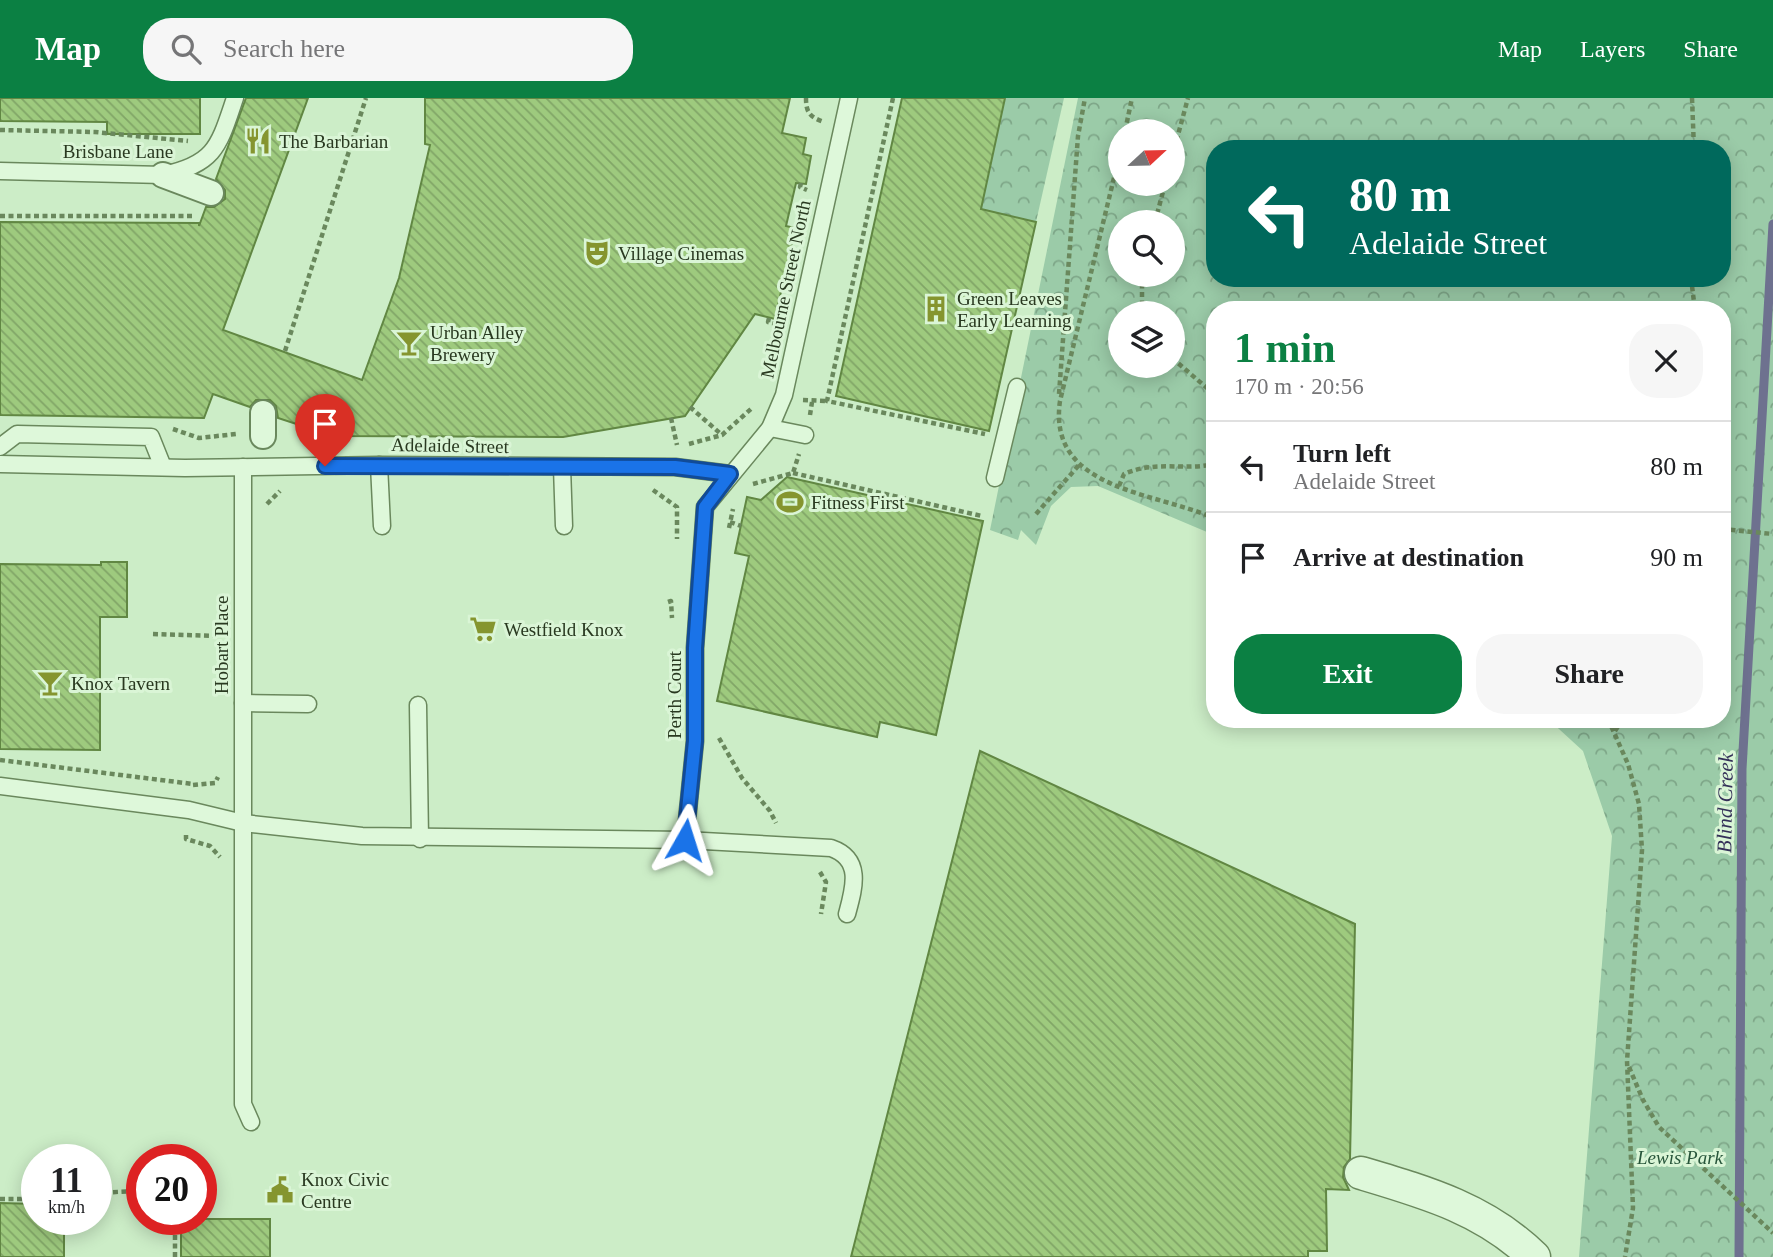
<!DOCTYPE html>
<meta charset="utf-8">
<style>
:root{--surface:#fff;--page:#f6f6f6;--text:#202124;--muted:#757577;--line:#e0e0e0;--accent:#0b8043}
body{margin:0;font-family:Georgia,serif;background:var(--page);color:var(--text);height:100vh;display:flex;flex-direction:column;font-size:26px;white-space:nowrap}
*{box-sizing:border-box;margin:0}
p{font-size:23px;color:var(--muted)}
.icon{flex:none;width:38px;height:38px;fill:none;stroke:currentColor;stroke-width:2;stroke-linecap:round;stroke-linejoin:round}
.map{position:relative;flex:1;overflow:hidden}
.details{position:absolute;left:1206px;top:203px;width:525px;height:427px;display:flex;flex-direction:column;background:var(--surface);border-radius:28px;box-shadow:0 4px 18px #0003}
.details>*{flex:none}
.banner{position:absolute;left:1206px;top:42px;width:525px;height:147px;border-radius:28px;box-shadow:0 4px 18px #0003;background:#00695c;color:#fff;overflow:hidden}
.needle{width:46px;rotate:68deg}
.controls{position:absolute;left:1108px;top:21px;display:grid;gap:14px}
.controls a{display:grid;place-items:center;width:77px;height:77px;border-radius:50%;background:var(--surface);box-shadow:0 4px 18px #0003;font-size:35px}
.speed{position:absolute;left:21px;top:1046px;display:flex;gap:14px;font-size:35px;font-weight:700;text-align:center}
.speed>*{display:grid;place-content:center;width:91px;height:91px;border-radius:50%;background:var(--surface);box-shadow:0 4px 18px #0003;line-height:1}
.speed small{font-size:18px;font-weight:400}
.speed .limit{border:10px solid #d22;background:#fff;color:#111}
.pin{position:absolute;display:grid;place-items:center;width:60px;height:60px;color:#fff;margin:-72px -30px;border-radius:50% 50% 50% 0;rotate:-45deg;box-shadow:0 0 7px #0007}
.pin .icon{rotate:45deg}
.me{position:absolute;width:77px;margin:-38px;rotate:6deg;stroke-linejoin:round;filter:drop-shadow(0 0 5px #0008)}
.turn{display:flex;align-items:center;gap:24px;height:147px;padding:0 28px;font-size:32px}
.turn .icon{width:91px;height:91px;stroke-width:2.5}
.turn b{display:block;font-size:49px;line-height:60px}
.round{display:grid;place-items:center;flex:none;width:74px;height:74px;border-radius:28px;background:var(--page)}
.overview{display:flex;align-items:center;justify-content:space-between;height:119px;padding:0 28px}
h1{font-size:42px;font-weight:700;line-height:52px;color:var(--accent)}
.primary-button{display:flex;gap:14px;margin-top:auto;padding:14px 28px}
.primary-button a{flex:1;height:80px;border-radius:28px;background:var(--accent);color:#fff;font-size:28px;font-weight:700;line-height:80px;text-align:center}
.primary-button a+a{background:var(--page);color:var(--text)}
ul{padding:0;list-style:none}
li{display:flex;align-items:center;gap:21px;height:91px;padding:0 28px;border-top:2px solid var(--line)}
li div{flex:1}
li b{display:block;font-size:26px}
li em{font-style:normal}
header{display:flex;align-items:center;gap:42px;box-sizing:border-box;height:98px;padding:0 35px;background:var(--accent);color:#fff}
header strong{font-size:33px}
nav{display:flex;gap:38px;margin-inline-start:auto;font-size:24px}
.search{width:490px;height:63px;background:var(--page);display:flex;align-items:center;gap:18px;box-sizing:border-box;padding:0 24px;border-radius:28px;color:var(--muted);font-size:26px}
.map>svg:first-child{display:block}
</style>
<header>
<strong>Map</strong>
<div class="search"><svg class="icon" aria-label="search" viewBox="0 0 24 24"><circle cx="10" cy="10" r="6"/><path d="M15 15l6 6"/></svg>Search here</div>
<nav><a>Map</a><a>Layers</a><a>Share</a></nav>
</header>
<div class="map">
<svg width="1773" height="1159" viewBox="0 0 1773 1159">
<defs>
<pattern id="forest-crowns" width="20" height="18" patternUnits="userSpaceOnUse" patternTransform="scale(1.75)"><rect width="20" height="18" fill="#9bcba8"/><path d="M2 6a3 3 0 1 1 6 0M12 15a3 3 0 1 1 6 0" fill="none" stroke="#7ea688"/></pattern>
<pattern id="building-back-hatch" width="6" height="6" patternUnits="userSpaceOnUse" patternTransform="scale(1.75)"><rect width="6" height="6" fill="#9eca7e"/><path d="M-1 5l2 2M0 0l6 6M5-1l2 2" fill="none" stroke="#81a567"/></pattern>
</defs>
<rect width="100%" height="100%" fill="#ccedc7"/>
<g fill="url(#forest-crowns)" fill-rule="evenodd">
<polygon points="1005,0 1064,0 1036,124 981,111"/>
<path d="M 1078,0 L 1773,0 L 1773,1159 L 1579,1159 L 1612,738 L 1583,653 L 1548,621 L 1722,621 L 1722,212 L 1214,212 L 1214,437 L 1098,388 L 1071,389 L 1051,408 L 1036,447 L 1021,432 L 1018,442 L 990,432 ZM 1120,33 L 1172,33 L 1172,86 L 1120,86 ZM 1214,51 L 1722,51 L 1722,180 L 1214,180 ZM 1120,124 L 1172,124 L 1172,177 L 1120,177 ZM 1120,215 L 1172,215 L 1172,268 L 1120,268 Z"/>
</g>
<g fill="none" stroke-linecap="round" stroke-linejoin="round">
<polyline stroke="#6e718f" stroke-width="9" points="1739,1159 1742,671 1773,126"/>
</g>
<g fill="url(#building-back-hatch)" stroke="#618743" stroke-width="2">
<polygon points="0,0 200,0 200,36 107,36 107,24 0,23"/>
<polygon points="246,0 308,0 223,232 362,282 399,180 430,47 425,46 425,0 790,0 782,35 806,40 803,56 811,58 806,86 796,85 786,128 795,130 775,221 755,216 685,318 563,339 333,338 278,320 276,308 270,302 256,302 250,309 213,296 204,320 0,317 0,124 199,125 199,128 206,109 214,109 225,101 225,92 216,81"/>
<polygon points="902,0 1005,0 981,111 1036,124 989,333 836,298"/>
<polygon points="787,379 983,423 936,637 880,624 877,639 717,603 749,458 735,455 747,399 761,402"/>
<polygon points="101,464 127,464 127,519 100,519 100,652 0,651 0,466 101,467"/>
<polygon points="980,653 1355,826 1350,1061 1344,1069 1343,1079 1349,1092 1326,1091 1327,1153 1308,1153 1308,1159 851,1159"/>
<polygon points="0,1105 37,1106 37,1122 64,1122 64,1159 0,1159"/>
<polygon points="201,1121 270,1121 270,1159 181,1159 181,1122"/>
</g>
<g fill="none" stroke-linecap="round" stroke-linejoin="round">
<g stroke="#6a885d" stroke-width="19">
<g id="service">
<path d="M 0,73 L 163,77 C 216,66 219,47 235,0"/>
<polyline points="770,330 805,337"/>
<polyline points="0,349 17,336 151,339 163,369"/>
<polyline points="0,366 185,370 379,367 675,369 730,376"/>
<polyline points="379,367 382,428"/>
<polyline points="243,369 243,1006 251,1024"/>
<polyline points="562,369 564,428"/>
<polyline points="995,380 1017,289"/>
<polyline points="243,605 308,606"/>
<polyline points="418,607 420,741"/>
<path d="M 0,688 L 189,712 L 243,725 L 362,738 L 685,742 L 831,750 C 863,761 854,790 847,816"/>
<polyline points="685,742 695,643 695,550 705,409 770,330 784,297 849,0"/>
</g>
</g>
<g stroke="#6a885d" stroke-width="28">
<g id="pedestrian">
<polyline points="163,77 211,95"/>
<polyline points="263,338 263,315"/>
</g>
</g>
<g stroke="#6a885d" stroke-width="35">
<path id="minor" d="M 1361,1075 C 1425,1094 1485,1111 1534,1159"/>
</g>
<g stroke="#6a885d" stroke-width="4.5" stroke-dasharray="5 3.5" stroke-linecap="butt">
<path d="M 806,0 C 806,15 810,19 824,24"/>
<polyline points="893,0 827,303 985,336"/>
<polyline points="1692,0 1694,51"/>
<polyline points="0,32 95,34 188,43"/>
<polyline points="1125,33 1132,0"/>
<path d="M 1120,55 L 1060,303 C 1047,392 1155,394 1214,420"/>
<polyline points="1172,59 1188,0"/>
<polyline points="801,85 800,89 807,92"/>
<polyline points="0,118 192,118"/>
<polyline points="1155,124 1165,86"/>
<polyline points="1142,177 1142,215"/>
<polyline points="1691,180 1695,212"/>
<polyline points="769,220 768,224 776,226"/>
<polyline points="285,253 366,0"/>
<polyline points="1172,260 1214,296"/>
<polyline points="1059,296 1078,38 1085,0"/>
<polyline points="803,302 827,303"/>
<polyline points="690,309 722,337"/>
<polyline points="810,317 812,304"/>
<polyline points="671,320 677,347"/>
<polyline points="173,331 199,340 236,336"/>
<polyline points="689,346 722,337 752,310"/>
<polyline points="793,375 982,418"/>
<polyline points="753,386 793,375 799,356"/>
<path d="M 1119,388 L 1124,376 C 1156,362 1184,373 1214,366"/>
<polyline points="653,392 677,409 677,441"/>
<polyline points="267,406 280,393"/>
<polyline points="1036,416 1079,367"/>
<polyline points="730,424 741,428"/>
<polyline points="729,430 733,411"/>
<polyline points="1722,431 1773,436"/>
<polyline points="668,504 671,503 672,520"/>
<polyline points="153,536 221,538"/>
<polyline points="1608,621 1628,666 1639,706 1642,752 1627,963 1633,1110 1625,1159"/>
<polyline points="1615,633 1623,621"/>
<polyline points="719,640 742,680 770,713 776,725"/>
<polyline points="0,662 193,686"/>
<polyline points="193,687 215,685 218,679"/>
<polyline points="186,737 186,741 210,748 220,759"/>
<polyline points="820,774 826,784 821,816"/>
<polyline points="1629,969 1643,1002 1659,1029 1773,1135"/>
<polyline points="96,1095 135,1093"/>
<polyline points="0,1101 37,1101"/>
<polyline points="175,1159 175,1122"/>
</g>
<use href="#service" stroke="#def8da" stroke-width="16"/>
<use href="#pedestrian" stroke="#def8da" stroke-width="24"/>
<use href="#minor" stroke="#def8da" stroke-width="32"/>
</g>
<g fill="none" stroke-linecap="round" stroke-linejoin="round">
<g stroke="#114b97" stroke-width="18">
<polyline id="route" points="325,368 675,369 730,376 705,409 695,550 695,643 685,742"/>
</g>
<use href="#route" stroke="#1a73e8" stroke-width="12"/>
</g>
<defs>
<g id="restaurant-bare" transform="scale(2.1)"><path d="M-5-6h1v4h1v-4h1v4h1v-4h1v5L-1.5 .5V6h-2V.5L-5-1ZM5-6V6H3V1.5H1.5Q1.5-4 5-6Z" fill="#85952f" stroke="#daf5d6" stroke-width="2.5" paint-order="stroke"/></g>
<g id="theatre-bare" transform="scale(2.1)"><path d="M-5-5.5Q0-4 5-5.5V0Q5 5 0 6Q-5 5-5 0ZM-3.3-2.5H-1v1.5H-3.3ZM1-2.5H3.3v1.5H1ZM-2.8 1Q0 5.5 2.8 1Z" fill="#85952f" stroke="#daf5d6" stroke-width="2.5" paint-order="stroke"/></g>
<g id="building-bare" transform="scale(2.1)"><path d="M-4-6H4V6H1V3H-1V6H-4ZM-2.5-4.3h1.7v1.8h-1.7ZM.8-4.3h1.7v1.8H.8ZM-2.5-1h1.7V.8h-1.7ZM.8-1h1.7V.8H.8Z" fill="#85952f" stroke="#daf5d6" stroke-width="2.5" paint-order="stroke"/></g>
<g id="bar-bare" transform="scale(2.1)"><path d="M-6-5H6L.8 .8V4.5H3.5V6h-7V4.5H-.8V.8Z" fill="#85952f" stroke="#daf5d6" stroke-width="2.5" paint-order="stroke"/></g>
<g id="stadium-bare" transform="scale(2.1)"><path d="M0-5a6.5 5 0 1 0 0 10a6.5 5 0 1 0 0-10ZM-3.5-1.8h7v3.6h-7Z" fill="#85952f" stroke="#daf5d6" stroke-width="2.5" paint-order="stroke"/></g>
<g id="supermarket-bare" transform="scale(2.1)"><path d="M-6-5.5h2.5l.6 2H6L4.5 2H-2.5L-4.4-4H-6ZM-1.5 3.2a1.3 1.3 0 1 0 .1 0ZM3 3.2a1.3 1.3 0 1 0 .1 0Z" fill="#85952f" stroke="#daf5d6" stroke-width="2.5" paint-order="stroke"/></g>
<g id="civic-bare" transform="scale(2.1)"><path d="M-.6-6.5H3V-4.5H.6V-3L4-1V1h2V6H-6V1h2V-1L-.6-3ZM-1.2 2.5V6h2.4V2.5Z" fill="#85952f" stroke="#daf5d6" stroke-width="2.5" paint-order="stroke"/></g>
</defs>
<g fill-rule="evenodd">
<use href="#restaurant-bare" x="258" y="43"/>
<use href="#theatre-bare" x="597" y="155"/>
<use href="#building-bare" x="936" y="211"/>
<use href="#bar-bare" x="409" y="245"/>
<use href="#stadium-bare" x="790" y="404"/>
<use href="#supermarket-bare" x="483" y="531"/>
<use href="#bar-bare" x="50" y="585"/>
<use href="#civic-bare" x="280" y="1092"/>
</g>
<g text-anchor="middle" stroke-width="6" stroke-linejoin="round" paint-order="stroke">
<g font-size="19" fill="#293920" stroke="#daf5d6" text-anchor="start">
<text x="279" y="50">The Barbarian</text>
<text x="618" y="162">Village Cinemas</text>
<text x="957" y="207">Green Leaves<tspan x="957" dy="22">Early Learning</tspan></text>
<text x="430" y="241">Urban Alley<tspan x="430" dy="22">Brewery</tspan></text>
<text x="811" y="411">Fitness First</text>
<text x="504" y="538">Westfield Knox</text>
<text x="71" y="592">Knox Tavern</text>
<text x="301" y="1088">Knox Civic<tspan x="301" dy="22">Centre</tspan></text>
</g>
<g font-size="19" fill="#293920" stroke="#daf5d6">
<text x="118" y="60">Brisbane Lane</text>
<text transform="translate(785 191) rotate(-78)" y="7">Melbourne Street North</text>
<text transform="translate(450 347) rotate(1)" y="7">Adelaide Street</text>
<text transform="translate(221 547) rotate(-90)" y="7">Hobart Place</text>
<text transform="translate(674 597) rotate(-90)" y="7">Perth Court</text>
</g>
<g font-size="19" font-style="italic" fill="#27553a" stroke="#daf5d6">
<text x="1680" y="1066">Lewis Park</text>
</g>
<g font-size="21" font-style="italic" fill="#343058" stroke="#daf5d6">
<text transform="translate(1725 705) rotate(-89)" y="7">Blind Creek</text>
</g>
</g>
</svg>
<div class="controls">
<a><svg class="needle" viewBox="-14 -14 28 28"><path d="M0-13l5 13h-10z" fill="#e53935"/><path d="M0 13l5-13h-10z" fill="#757577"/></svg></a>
<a><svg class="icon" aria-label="search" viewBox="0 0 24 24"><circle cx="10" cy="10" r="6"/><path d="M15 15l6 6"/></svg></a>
<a><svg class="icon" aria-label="layers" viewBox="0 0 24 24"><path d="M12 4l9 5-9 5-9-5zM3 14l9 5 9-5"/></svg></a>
</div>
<div class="speed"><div>11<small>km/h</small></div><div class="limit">20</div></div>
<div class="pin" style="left:325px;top:368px;background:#d93025"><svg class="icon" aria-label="arrive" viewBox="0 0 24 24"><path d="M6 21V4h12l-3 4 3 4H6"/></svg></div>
<svg class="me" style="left:685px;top:742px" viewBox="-20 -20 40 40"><path d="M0-17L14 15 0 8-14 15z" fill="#1a73e8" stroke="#fff" stroke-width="4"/></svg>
<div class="banner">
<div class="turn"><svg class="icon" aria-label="left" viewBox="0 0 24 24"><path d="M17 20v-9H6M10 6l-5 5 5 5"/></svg><div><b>80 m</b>Adelaide Street</div></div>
</div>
<section class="details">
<div class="overview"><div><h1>1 min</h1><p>170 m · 20:56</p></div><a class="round"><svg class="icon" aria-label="close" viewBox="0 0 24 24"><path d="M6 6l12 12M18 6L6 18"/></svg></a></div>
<ul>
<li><svg class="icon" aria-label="left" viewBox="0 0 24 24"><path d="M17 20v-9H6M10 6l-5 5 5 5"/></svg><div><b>Turn left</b><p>Adelaide Street</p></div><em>80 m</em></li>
<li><svg class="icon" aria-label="arrive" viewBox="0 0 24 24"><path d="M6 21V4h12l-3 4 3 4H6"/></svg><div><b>Arrive at destination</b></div><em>90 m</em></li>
</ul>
<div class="primary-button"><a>Exit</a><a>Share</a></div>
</section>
</div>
